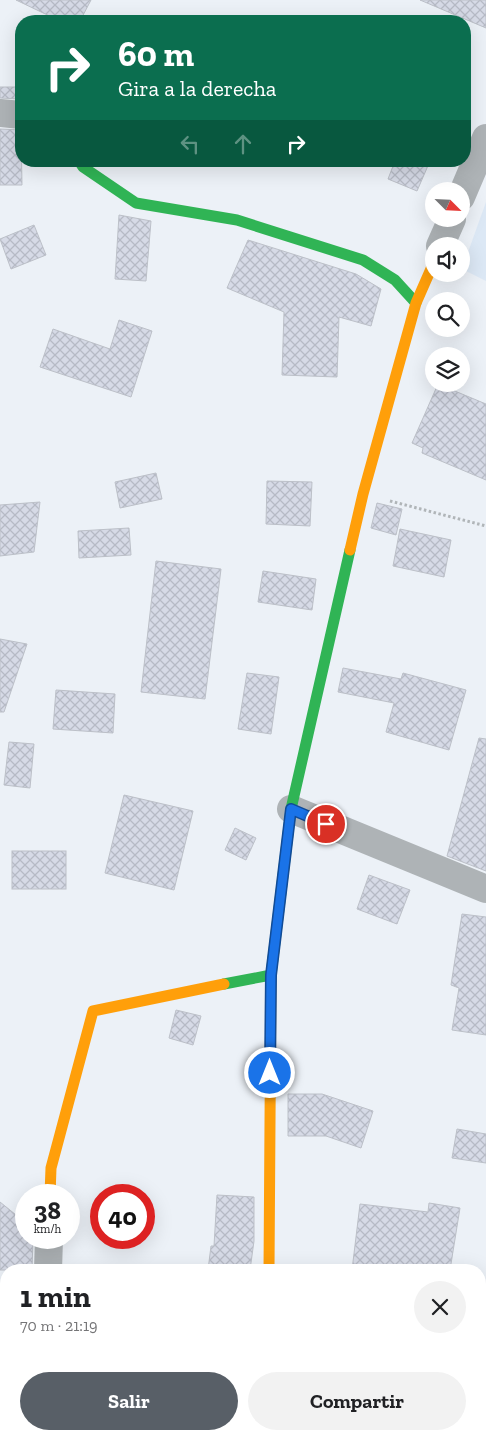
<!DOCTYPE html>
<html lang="es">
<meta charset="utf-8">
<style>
:root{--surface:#fff;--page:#f2f2f2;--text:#202124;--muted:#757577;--accent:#585f67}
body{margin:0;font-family:"Zilla Slab",serif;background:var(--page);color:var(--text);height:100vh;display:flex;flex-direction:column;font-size:19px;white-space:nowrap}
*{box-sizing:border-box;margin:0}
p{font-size:16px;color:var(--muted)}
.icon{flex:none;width:28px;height:28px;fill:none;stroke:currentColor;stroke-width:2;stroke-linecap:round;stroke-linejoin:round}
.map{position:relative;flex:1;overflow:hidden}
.sheet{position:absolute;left:0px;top:1264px;width:486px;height:176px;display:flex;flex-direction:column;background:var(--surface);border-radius:20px 20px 0 0;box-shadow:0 5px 20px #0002}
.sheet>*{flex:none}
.top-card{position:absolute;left:15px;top:15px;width:456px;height:152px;border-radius:20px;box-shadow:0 5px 20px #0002;background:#0b6e4f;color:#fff;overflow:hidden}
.needle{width:32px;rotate:114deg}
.tools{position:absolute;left:425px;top:182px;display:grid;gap:10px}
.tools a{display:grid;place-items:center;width:45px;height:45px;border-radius:50%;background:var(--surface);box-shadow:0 5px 20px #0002;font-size:25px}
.speed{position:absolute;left:15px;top:1184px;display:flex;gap:10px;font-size:25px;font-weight:700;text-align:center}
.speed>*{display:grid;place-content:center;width:65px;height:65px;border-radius:50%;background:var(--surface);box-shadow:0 5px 20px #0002;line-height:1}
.speed small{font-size:12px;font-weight:400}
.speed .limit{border:8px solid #d22;background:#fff;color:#111}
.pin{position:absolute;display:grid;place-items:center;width:42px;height:42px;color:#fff;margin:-21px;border:2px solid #fff;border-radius:50%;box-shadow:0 1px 5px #0007}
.me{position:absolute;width:55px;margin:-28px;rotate:0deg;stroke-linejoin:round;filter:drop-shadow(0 0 4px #0008)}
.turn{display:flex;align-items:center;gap:18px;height:105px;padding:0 20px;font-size:22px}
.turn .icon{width:65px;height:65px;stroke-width:2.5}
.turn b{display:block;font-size:35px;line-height:42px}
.lanes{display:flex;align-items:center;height:48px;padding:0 20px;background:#0003;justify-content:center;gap:25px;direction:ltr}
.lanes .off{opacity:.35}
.round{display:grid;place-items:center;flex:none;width:52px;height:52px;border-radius:26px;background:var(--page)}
.head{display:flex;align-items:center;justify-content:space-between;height:85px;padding:0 20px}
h1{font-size:30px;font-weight:700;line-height:38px}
.button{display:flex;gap:10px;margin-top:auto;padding:10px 20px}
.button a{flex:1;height:58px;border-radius:30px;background:var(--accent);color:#fff;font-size:20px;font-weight:700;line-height:58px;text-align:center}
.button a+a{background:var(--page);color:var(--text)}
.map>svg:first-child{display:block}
</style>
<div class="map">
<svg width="486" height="1439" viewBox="0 0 486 1439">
<defs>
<pattern id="building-cross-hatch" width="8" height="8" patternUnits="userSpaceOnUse" patternTransform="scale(1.25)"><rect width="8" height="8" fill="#d6dae6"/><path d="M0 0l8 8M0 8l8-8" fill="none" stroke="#b6bac5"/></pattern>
</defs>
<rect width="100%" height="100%" fill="#ecf1f7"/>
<polygon fill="#dce8f5" points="486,202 486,281 462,269"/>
<g fill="url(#building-cross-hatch)" stroke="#bcc0c8">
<polygon points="16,0 91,0 80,21 60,21"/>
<polygon points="420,0 486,0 486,28"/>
<polygon points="0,87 20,87 20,99 0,98"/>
<polygon points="0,129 21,130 22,185 0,185"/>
<polygon points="395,161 430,161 417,191 388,179"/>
<polygon points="119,215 151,221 146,281 115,279"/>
<polygon points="34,225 46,255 11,269 0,239"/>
<polygon points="248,240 356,274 381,289 371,326 339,317 337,377 282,375 284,312 227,288"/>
<polygon points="119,320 152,331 131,397 40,367 53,329 110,349"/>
<polygon points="438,384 486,404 486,480 422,453 423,448 412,443"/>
<polygon points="156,473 162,499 120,508 115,482"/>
<polygon points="267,481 312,482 310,526 266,524"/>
<polygon points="40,502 34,552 0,556 0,505"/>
<polygon points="377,503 402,509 396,535 371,528"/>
<polygon points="129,528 131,555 79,558 78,531"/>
<polygon points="400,529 451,540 444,577 393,566"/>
<polygon points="156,561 221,569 205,699 141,692"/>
<polygon points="263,571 316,579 312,610 258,602"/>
<polygon points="0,639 27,644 4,712 0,712"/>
<polygon points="343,668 401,679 403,673 466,690 449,750 386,732 394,703 338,692"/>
<polygon points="247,673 279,677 271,734 238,729"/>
<polygon points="56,690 115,694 113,733 53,729"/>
<polygon points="479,738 486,739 486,871 447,856"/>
<polygon points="9,742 34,744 30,788 4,785"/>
<polygon points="124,795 193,811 174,890 105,873"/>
<polygon points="235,828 256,838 246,860 225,850"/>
<rect x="12" y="851" width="54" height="38"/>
<polygon points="369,875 410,890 397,924 357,909"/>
<polygon points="462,914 486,917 486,1035 452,1030 459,988 451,985"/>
<polygon points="176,1010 201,1016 193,1045 169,1038"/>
<polygon points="288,1094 322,1094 373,1111 361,1148 326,1136 288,1136"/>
<polygon points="457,1129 486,1134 486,1163 452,1158"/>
<polygon points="217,1195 254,1197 254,1241 250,1270 208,1270 211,1246 214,1246"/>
<polygon points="0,1202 26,1223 26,1238 33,1238 32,1270 0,1270"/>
<polygon points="429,1203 460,1208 450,1270 352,1270 360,1204 428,1212"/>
</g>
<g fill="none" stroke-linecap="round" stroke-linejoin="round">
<polyline stroke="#b0b5b8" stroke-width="3" stroke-dasharray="2.5 2.5" stroke-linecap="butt" points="390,501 486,526"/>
<g stroke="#aeb3b6" stroke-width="28">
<polyline points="0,113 21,115"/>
<polyline points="461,197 486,138"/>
<polyline points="440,246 452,219"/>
<polyline points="291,809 486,889"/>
<polyline points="48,1270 49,1238"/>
<polyline points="480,1344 486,1346"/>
<polyline points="0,1358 6,1352"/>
<polyline points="256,1439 257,1434"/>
</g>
<g stroke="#30b455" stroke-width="11">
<polyline points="79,161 83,167 136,203 237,220 363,260 395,280 416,303"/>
<polyline points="224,984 271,975 291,809 350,550"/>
</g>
<g stroke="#ff9f0a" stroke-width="11">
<polyline points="350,550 363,494 416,303 434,262"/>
<polyline points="50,1195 51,1168 93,1011 224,984"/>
<polyline points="269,1270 271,975"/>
</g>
</g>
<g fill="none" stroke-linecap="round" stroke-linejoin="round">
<g stroke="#114b97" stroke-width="12">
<polyline id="route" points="270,1073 271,975 291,809 326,824"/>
</g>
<use href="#route" stroke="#1a73e8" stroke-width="9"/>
</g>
</svg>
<div class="tools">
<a><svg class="needle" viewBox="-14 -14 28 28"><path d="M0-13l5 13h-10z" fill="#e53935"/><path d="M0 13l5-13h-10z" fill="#757577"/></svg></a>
<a><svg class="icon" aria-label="sound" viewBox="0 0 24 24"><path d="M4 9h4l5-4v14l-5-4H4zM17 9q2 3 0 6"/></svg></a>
<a><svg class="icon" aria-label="search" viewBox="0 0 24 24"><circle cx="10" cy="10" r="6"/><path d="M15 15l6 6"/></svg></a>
<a><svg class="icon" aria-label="layers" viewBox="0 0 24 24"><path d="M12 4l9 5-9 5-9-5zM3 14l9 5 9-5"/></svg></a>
</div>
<div class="speed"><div>38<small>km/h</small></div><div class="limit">40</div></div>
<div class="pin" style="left:326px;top:824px;background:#d93025"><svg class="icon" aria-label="arrive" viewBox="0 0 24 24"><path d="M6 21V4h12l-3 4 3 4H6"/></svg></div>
<svg class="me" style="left:270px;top:1073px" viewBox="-20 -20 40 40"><circle r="17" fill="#1a73e8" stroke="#fff" stroke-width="3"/><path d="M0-11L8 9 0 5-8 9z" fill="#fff"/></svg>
<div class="top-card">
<div class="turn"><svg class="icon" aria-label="right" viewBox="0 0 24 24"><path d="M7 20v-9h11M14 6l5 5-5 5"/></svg><div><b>60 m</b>Gira a la derecha</div></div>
<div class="lanes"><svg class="icon off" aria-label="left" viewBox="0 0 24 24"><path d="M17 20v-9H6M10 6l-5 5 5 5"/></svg><svg class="icon off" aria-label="ahead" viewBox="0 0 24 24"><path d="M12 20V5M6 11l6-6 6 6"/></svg><svg class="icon" aria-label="right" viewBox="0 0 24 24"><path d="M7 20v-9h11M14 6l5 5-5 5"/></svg></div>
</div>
<section class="sheet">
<div class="head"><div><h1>1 min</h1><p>70 m · 21:19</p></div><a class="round"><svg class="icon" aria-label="close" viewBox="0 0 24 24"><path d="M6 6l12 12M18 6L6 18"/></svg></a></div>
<div class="button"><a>Salir</a><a>Compartir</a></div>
</section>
</div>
